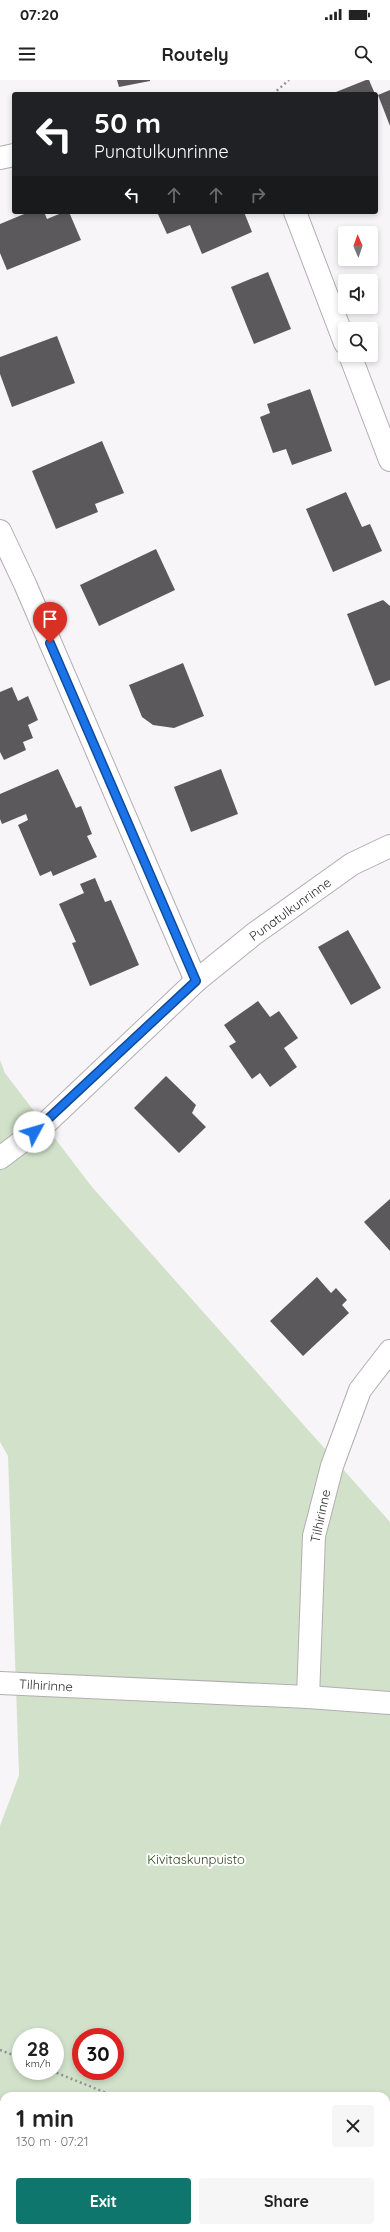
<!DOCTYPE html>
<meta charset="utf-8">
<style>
:root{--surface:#fff;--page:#f6f6f6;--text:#222;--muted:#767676;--accent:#0f766e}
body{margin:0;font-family:Quicksand,sans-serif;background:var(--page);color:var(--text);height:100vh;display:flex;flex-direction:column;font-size:15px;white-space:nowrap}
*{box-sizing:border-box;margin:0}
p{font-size:13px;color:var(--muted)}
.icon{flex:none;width:22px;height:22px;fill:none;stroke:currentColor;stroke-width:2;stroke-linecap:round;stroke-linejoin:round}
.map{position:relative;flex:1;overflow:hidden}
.panel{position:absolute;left:0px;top:2012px;width:390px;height:140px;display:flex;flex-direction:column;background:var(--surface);border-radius:12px 12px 0 0;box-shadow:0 2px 6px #0003}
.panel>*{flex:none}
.guide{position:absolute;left:12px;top:12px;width:366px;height:122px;border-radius:4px;box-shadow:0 2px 6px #0003;background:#202124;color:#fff;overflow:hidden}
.needle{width:26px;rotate:358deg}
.controls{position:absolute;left:338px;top:146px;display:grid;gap:8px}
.controls a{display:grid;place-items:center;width:40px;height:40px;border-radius:4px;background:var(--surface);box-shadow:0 2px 6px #0003;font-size:20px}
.speed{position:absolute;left:12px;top:1948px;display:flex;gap:8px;font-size:20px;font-weight:700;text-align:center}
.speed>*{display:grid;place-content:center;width:52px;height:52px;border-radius:50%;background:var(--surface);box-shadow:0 2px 6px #0003;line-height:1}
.speed small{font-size:10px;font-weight:400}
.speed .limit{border:6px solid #d22;background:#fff;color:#111}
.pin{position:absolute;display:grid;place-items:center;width:34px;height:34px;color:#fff;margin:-41px -17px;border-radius:50% 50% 50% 0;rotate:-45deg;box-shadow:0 0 4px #0007}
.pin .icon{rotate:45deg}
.me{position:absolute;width:44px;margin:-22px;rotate:51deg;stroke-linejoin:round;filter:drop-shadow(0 0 3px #0008)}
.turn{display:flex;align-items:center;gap:14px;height:84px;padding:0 16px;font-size:18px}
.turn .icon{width:52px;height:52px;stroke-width:2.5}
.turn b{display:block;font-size:28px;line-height:34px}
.lanes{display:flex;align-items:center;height:38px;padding:0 16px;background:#0003;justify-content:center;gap:20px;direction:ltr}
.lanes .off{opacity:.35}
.round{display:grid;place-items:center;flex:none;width:42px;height:42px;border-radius:4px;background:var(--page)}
.summary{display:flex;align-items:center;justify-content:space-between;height:68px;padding:0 16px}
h1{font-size:24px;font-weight:700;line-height:30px}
.action{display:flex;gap:8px;margin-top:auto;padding:8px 16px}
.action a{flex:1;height:46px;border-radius:4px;background:var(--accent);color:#fff;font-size:16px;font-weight:700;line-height:46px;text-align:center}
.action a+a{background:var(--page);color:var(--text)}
.status{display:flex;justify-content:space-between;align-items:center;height:28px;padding:0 20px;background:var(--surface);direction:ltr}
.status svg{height:11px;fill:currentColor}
header{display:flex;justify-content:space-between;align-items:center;height:52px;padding:0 16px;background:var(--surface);font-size:18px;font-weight:700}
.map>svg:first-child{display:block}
</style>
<div class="status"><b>07:20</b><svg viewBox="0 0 49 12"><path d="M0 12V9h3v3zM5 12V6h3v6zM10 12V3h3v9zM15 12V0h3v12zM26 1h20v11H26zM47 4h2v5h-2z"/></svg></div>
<header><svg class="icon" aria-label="menu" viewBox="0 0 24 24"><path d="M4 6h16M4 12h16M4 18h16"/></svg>Routely<svg class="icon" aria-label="search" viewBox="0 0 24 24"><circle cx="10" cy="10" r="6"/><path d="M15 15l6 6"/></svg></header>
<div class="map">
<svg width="390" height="2152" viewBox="0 0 390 2152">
<rect width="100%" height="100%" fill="#f8f5f8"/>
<path fill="#d2e2ca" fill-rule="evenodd" d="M 0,980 L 5,993 L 92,1107 L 390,1442 L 390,2152 L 0,2152 L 0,1746 L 19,1695 L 8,1376 L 0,1362 ZM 21,1957 L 55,1957 L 55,1991 L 21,1991 ZM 81,1957 L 115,1957 L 115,1991 L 81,1991 ZM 4,2016 L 386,2016 L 386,2148 L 4,2148 Z"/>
<g fill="#5c595c">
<polygon points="117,0 150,0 150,1 119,7"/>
<polygon points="366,0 369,0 375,14 331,14"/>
<polygon points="390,10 390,46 378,15"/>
<polygon points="29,132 44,132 47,139 64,132 69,132 81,160 7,190 0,173 0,144"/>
<polygon points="157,132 244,132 252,152 202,174 190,145 167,154"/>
<polygon points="268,192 291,249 254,264 231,207"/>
<polygon points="57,256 75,303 12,327 0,294 0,277"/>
<polygon points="310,309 332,371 292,385 286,369 273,373 260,337 270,333 267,324"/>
<polygon points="102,361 124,413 95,424 98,432 56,449 32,391"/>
<polygon points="346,412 362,447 370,444 382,471 333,492 306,429"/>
<polygon points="156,469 175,510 99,546 80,505"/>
<polygon points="383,520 390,526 390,600 375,606 347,534"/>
<polygon points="183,583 204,636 174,648 153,645 142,637 129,605"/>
<polygon points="12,607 18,621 28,616 38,640 28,645 33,658 23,662 26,670 4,680 0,672 0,612"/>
<polygon points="58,689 76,728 81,726 92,754 87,756 97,777 53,796 51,791 40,796 18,745 28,740 26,734 2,744 0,739 0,714"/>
<polygon points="221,689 238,734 191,752 174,707"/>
<polygon points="95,798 105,822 111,820 139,885 90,906 72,863 76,862 59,824 84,813 80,804"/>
<polygon points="348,850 381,908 351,925 318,867"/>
<polygon points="258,921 270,937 279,931 298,958 284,968 297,987 270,1007 260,993 252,999 229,966 236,962 224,945"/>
<polygon points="166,996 196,1025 192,1033 206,1047 179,1073 134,1028"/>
<polygon points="390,1119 390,1171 364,1142"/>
<polygon points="317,1197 331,1213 336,1208 347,1220 342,1225 349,1233 303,1276 270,1241"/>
</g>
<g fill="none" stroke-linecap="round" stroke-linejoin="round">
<g stroke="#b1aeb1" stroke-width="24">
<g id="street">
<polyline points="0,78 14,75"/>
<polyline points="295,132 345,263"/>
<polyline points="350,275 390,380"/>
<polyline points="0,451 25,504 196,901"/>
<polyline points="0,1078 45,1044 196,901 254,854 352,784 390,766"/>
<polyline points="0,1603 308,1617 390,1623"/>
<polyline points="308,1617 314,1456 332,1386 360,1310 390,1271"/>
</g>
</g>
<g stroke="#949294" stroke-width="2.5" stroke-dasharray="2 3" stroke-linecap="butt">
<polyline points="273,14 289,0"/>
<polyline points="0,1970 21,1978"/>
<polyline points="52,1991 114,2016"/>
<polyline points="386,2128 390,2130"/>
</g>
<use href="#street" stroke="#fff" stroke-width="22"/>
</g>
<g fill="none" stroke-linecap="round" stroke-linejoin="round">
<g stroke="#114b97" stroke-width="10">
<polyline id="route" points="34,1052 196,901 50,563"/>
</g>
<use href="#route" stroke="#1a73e8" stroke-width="7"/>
</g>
<g text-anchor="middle" stroke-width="4" stroke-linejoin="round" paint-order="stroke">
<g font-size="13" fill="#2b2a2b" stroke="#fff">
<text transform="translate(290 829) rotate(-36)" y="5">Punatulkunrinne</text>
<text transform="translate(320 1436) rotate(-78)" y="5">Tilhirinne</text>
<text transform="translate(46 1605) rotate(3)" y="5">Tilhirinne</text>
</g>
<g font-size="13" fill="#284515" stroke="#fff">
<text x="196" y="1784">Kivitaskunpuisto</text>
</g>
</g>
</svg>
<div class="controls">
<a><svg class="needle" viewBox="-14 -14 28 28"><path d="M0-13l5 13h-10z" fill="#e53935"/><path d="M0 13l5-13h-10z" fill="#767676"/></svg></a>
<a><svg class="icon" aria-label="sound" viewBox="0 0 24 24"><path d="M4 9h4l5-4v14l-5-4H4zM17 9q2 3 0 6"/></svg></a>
<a><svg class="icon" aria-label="search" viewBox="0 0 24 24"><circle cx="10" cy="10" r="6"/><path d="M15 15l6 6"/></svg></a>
</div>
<div class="speed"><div>28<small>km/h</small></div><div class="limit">30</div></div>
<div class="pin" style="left:50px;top:563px;background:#d93025"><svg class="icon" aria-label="arrive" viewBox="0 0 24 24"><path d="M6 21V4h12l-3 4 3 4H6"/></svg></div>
<svg class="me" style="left:34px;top:1052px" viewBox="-20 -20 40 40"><circle r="19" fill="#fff"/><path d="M0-13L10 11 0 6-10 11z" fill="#1a73e8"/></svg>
<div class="guide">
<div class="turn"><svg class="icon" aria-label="left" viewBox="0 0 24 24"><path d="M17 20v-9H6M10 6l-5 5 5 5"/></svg><div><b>50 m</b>Punatulkunrinne</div></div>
<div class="lanes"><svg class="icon" aria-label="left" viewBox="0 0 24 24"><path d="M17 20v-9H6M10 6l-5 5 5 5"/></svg><svg class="icon off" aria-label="ahead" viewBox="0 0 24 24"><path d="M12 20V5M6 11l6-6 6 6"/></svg><svg class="icon off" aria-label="ahead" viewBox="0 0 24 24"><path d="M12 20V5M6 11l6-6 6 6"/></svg><svg class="icon off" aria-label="right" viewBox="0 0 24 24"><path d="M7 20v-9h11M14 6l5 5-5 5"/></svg></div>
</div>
<section class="panel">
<div class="summary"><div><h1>1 min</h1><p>130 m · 07:21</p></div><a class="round"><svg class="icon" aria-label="close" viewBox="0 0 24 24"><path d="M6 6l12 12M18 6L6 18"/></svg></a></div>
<div class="action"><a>Exit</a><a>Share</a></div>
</section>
</div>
